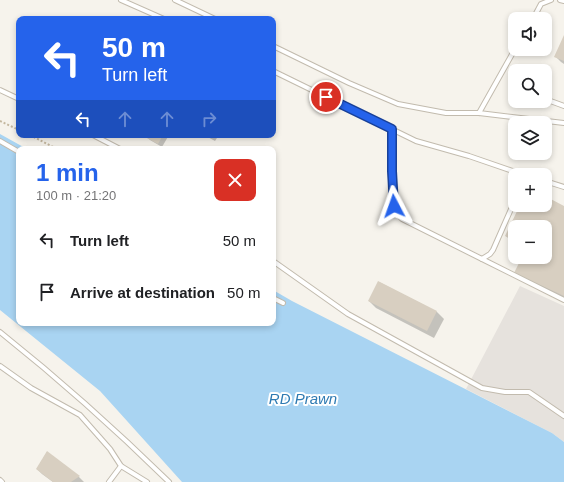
<!DOCTYPE html>
<meta charset="utf-8">
<style>
:root{--surface:#fff;--page:#f2f2f2;--text:#202124;--muted:#757577;--accent:#2563eb}
body{margin:0;font-family:Arial,sans-serif;background:var(--page);color:var(--text);height:100vh;display:flex;flex-direction:column;font-size:15px;white-space:nowrap}
*{box-sizing:border-box;margin:0}
p{font-size:13px;color:var(--muted)}
.icon{flex:none;width:22px;height:22px;fill:none;stroke:currentColor;stroke-width:2;stroke-linecap:round;stroke-linejoin:round}
.map{position:relative;flex:1;overflow:hidden}
.details{position:absolute;left:16px;top:146px;width:260px;height:180px;display:flex;flex-direction:column;background:var(--surface);border-radius:8px;box-shadow:0 2px 6px #0003}
.details>*{flex:none}
.top-card{position:absolute;left:16px;top:16px;width:260px;height:122px;border-radius:8px;box-shadow:0 2px 6px #0003;background:#2563eb;color:#fff;overflow:hidden}
.fabs{position:absolute;left:508px;top:12px;display:grid;gap:8px}
.fabs a{display:grid;place-items:center;width:44px;height:44px;border-radius:8px;background:var(--surface);box-shadow:0 2px 6px #0003;font-size:20px}
.pin{position:absolute;display:grid;place-items:center;width:34px;height:34px;color:#fff;margin:-17px;border:2px solid #fff;border-radius:50%;box-shadow:0 1px 4px #0007}
.me{position:absolute;width:44px;margin:-22px;rotate:356deg;stroke-linejoin:round;filter:drop-shadow(0 0 3px #0008)}
.turn{display:flex;align-items:center;gap:14px;height:84px;padding:0 20px;font-size:18px}
.turn .icon{width:52px;height:52px;stroke-width:2.5}
.turn b{display:block;font-size:28px;line-height:34px}
.lanes{display:flex;align-items:center;height:38px;padding:0 20px;background:#0003;justify-content:center;gap:20px;direction:ltr}
.lanes .off{opacity:.35}
.round{display:grid;place-items:center;flex:none;width:42px;height:42px;border-radius:8px;background:var(--page)}
.overview{display:flex;align-items:center;justify-content:space-between;height:68px;padding:0 20px}
h1{font-size:24px;font-weight:800;line-height:30px;color:var(--accent)}
ul{padding:0;list-style:none}
li{display:flex;align-items:center;gap:12px;height:52px;padding:0 20px}
li div{flex:1}
li b{display:block;font-size:15px}
li em{font-style:normal}
.map>svg:first-child{display:block}
</style>
<div class="map">
<svg width="564" height="482" viewBox="0 0 564 482">
<rect width="100%" height="100%" fill="#f6f3ec"/>
<polygon fill="#e6e2dd" points="520,286 564,306 564,442 552,433 466,389"/>
<polygon fill="#a9d4f2" points="0,134 27,149 19,149 19,323 273,323 273,290 292,301 552,433 564,442 564,482 182,482 100,391 0,310"/>
<g fill="#0003">
<polygon points="564,38 564,64 561,62 556,57"/>
<polygon points="147,135 169,135 162,147 150,140 147,137"/>
<polygon points="204,135 219,135 215,141"/>
<polygon points="545,198 564,207 564,299 523,280 516,273 523,257 545,257 545,227 515,227 515,244 506,236 520,206 532,212 535,205 545,205"/>
<polygon points="379,282 437,312 444,319 434,338 376,308 369,301"/>
<polygon points="47,452 79,477 84,482 53,482 42,474 37,469"/>
</g>
<g fill="#d8cfc1">
<polygon points="564,35 564,61 554,57"/>
<polygon points="146,135 163,135 158,144 145,137"/>
<polygon points="545,196 564,206 564,296 514,273 522,257 545,257 545,227 515,227 515,241 505,236 520,205 532,211 534,205 545,205"/>
<polygon points="378,281 437,311 427,331 368,301"/>
<polygon points="47,451 80,476 71,482 53,482 36,469"/>
</g>
<g fill="none" stroke-linecap="round" stroke-linejoin="round">
<g stroke="#c2bbae" stroke-width="6">
<g id="service">
<polyline points="121,0 164,19"/>
<polyline points="175,0 215,19"/>
<polyline points="560,0 564,1"/>
<polyline points="533,19 541,4 551,0"/>
<polyline points="273,46 349,83 398,104 446,113 479,113 564,123"/>
<polyline points="273,71 416,141 469,156 524,175"/>
<polyline points="0,90 19,99"/>
<polyline points="545,99 564,106"/>
<polyline points="479,113 515,49"/>
<path d="M 391,129 C 391,154 389,181 394,205 C 395,211 398,215 402,219 L 482,259 L 490,254 L 493,250 L 515,200"/>
<polyline points="93,135 120,149"/>
<polyline points="0,141 19,152"/>
<polyline points="545,181 564,187"/>
<polyline points="482,259 564,300"/>
<polyline points="273,261 348,314 482,388 505,392 529,392 564,416"/>
<polyline points="273,298 283,303"/>
<path d="M 0,332 C 59,379 115,429 169,482"/>
<polyline points="0,366 31,388 80,415 110,449 121,466 109,482"/>
<polyline points="121,466 147,482"/>
<polyline points="0,480 2,482"/>
</g>
</g>
<g stroke="#c4b79f" stroke-width="2" stroke-dasharray="2 2" stroke-linecap="butt">
<polyline points="0,121 19,130"/>
<polyline points="30,135 57,149"/>
</g>
<use href="#service" stroke="#fff" stroke-width="4"/>
</g>
<g fill="none" stroke-linecap="round" stroke-linejoin="round">
<g stroke="#184099" stroke-width="10">
<polyline id="route" points="326,97 392,129 392,171 394,206"/>
</g>
<use href="#route" stroke="#2563eb" stroke-width="7"/>
</g>
<g text-anchor="middle" stroke-width="4" stroke-linejoin="round" paint-order="stroke">
<g font-size="15" font-style="italic" fill="#2e7ab2" stroke="#fff">
<text x="303" y="404">RD Prawn</text>
</g>
</g>
</svg>
<div class="fabs">
<a><svg class="icon" aria-label="sound" viewBox="0 0 24 24"><path d="M4 9h4l5-4v14l-5-4H4zM17 9q2 3 0 6"/></svg></a>
<a><svg class="icon" aria-label="search" viewBox="0 0 24 24"><circle cx="10" cy="10" r="6"/><path d="M15 15l6 6"/></svg></a>
<a><svg class="icon" aria-label="layers" viewBox="0 0 24 24"><path d="M12 4l9 5-9 5-9-5zM3 14l9 5 9-5"/></svg></a>
<a>+</a>
<a>−</a>
</div>
<div class="pin" style="left:326px;top:97px;background:#d93025"><svg class="icon" aria-label="arrive" viewBox="0 0 24 24"><path d="M6 21V4h12l-3 4 3 4H6"/></svg></div>
<svg class="me" style="left:394px;top:206px" viewBox="-20 -20 40 40"><path d="M0-17L14 15 0 8-14 15z" fill="#2563eb" stroke="#fff" stroke-width="4"/></svg>
<div class="top-card">
<div class="turn"><svg class="icon" aria-label="left" viewBox="0 0 24 24"><path d="M17 20v-9H6M10 6l-5 5 5 5"/></svg><div><b>50 m</b>Turn left</div></div>
<div class="lanes"><svg class="icon" aria-label="left" viewBox="0 0 24 24"><path d="M17 20v-9H6M10 6l-5 5 5 5"/></svg><svg class="icon off" aria-label="ahead" viewBox="0 0 24 24"><path d="M12 20V5M6 11l6-6 6 6"/></svg><svg class="icon off" aria-label="ahead" viewBox="0 0 24 24"><path d="M12 20V5M6 11l6-6 6 6"/></svg><svg class="icon off" aria-label="right" viewBox="0 0 24 24"><path d="M7 20v-9h11M14 6l5 5-5 5"/></svg></div>
</div>
<section class="details">
<div class="overview"><div><h1>1 min</h1><p>100 m · 21:20</p></div><a class="round" style="background:#d93025;color:#fff"><svg class="icon" aria-label="close" viewBox="0 0 24 24"><path d="M6 6l12 12M18 6L6 18"/></svg></a></div>
<ul>
<li><svg class="icon" aria-label="left" viewBox="0 0 24 24"><path d="M17 20v-9H6M10 6l-5 5 5 5"/></svg><div><b>Turn left</b></div><em>50 m</em></li>
<li><svg class="icon" aria-label="arrive" viewBox="0 0 24 24"><path d="M6 21V4h12l-3 4 3 4H6"/></svg><div><b>Arrive at destination</b></div><em>50 m</em></li>
</ul>
</section>
</div>
